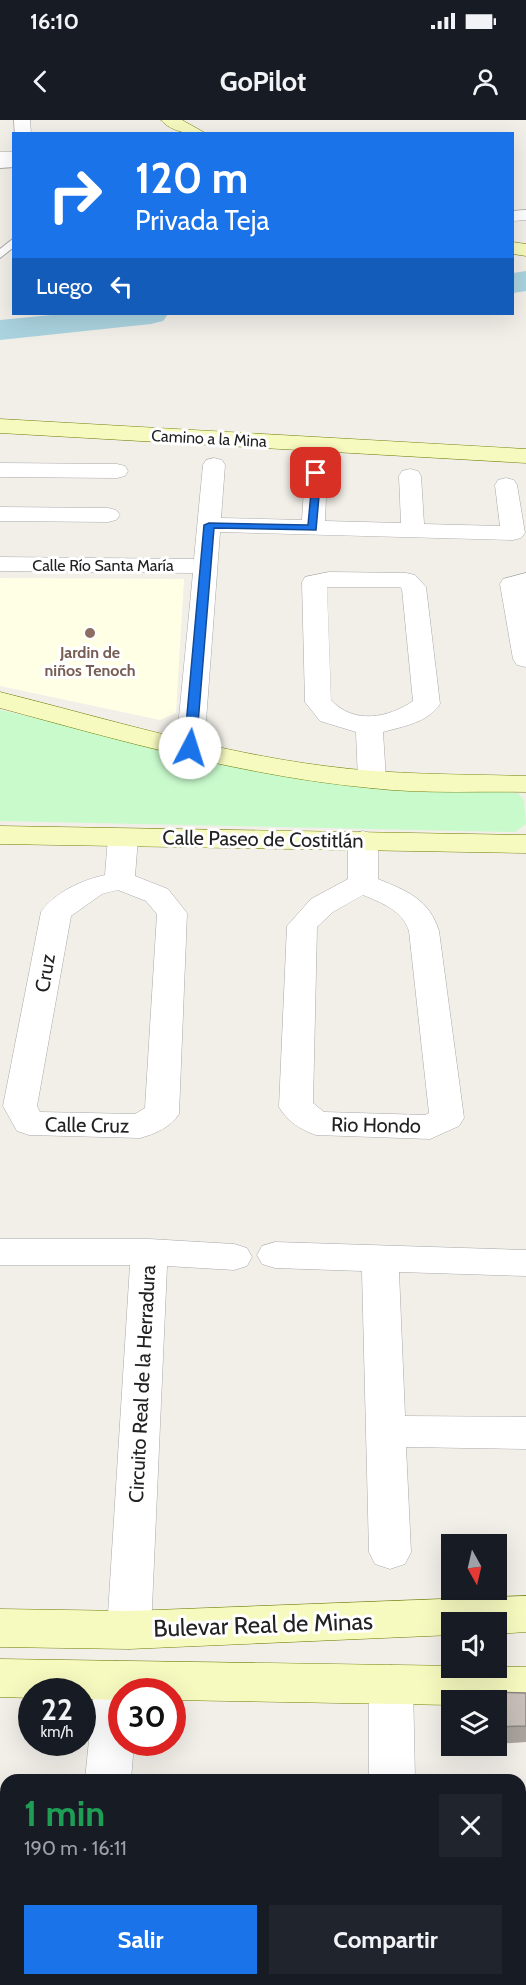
<!DOCTYPE html>
<html lang="es">
<meta charset="utf-8">
<style>
:root{--surface:#171b24;--page:#20242c;--text:#f1f3f6;--muted:#9ea1a6;--accent:#1a73e8}
body{margin:0;font-family:Cabin,sans-serif;background:var(--page);color:var(--text);height:100vh;display:flex;flex-direction:column;font-size:22px;white-space:nowrap}
*{box-sizing:border-box;margin:0}
p{font-size:20px;color:var(--muted)}
.icon{flex:none;width:33px;height:33px;fill:none;stroke:currentColor;stroke-width:2;stroke-linecap:round;stroke-linejoin:round}
.map{position:relative;flex:1;overflow:hidden}
.panel{position:absolute;left:0px;top:1654px;width:526px;height:212px;display:flex;flex-direction:column;background:var(--surface);border-radius:18px 18px 0 0;box-shadow:0 6px 24px #0002}
.panel>*{flex:none}
.hud{position:absolute;left:12px;top:12px;width:502px;height:183px;border-radius:0px;box-shadow:0 6px 24px #0002;background:#1a73e8;color:#fff;overflow:hidden}
.needle{width:39px;rotate:172deg}
.buttons{position:absolute;left:441px;top:1414px;display:grid;gap:12px}
.buttons a{display:grid;place-items:center;width:66px;height:66px;border-radius:0px;background:var(--surface);box-shadow:0 6px 24px #0002;font-size:30px}
.speed{position:absolute;left:18px;top:1558px;display:flex;gap:12px;font-size:30px;font-weight:700;text-align:center}
.speed>*{display:grid;place-content:center;width:78px;height:78px;border-radius:50%;background:var(--surface);box-shadow:0 6px 24px #0002;line-height:1}
.speed small{font-size:15px;font-weight:400}
.speed .limit{border:9px solid #d22;background:#fff;color:#111}
.pin{position:absolute;display:grid;place-items:center;width:51px;height:51px;color:#fff;margin:-26px;border-radius:12px;box-shadow:0 3px 9px #0006}
.me{position:absolute;width:66px;margin:-33px;rotate:5deg;stroke-linejoin:round;filter:drop-shadow(0 0 4px #0008)}
.turn{display:flex;align-items:center;gap:21px;height:126px;padding:0 24px;font-size:27px}
.turn .icon{width:78px;height:78px;stroke-width:2.5}
.turn b{display:block;font-size:42px;line-height:51px}
.then{display:flex;align-items:center;height:57px;padding:0 24px;background:#0003;gap:12px;font-size:22px}
.round{display:grid;place-items:center;flex:none;width:63px;height:63px;border-radius:0px;background:var(--page)}
.overview{display:flex;align-items:center;justify-content:space-between;height:102px;padding:0 24px}
h1{font-size:36px;font-weight:700;line-height:45px;color:#1e9e55}
.cta{display:flex;gap:12px;margin-top:auto;padding:12px 24px}
.cta a{flex:1;height:69px;border-radius:0px;background:var(--accent);color:#fff;font-size:24px;font-weight:700;line-height:69px;text-align:center}
.cta a+a{background:var(--page);color:var(--text)}
.status{display:flex;justify-content:space-between;align-items:center;height:42px;padding:0 30px;background:var(--surface);direction:ltr}
.status svg{height:16px;fill:currentColor}
header{display:flex;justify-content:space-between;align-items:center;height:78px;padding:0 24px;background:var(--surface);font-size:27px;font-weight:700}
.map>svg:first-child{display:block}
</style>
<div class="status"><b>16:10</b><svg viewBox="0 0 49 12"><path d="M0 12V9h3v3zM5 12V6h3v6zM10 12V3h3v9zM15 12V0h3v12zM26 1h20v11H26zM47 4h2v5h-2z"/></svg></div>
<header><svg class="icon" aria-label="back" viewBox="0 0 24 24"><path d="M15 5l-7 7 7 7"/></svg>GoPilot<svg class="icon" aria-label="person" viewBox="0 0 24 24"><circle cx="12" cy="8" r="4"/><path d="M4 21q1-7 8-7t8 7"/></svg></header>
<div class="map">
<svg width="526" height="1865" viewBox="0 0 526 1865">
<rect width="100%" height="100%" fill="#f2efe9"/>
<polygon fill="#ffffe5" points="0,458 184,459 176,593 160,600 0,566"/>
<polygon fill="#c8facc" points="0,590 305,658 518,673 524,680 526,704 515,712 0,701"/>
<g fill="none" stroke-linecap="round" stroke-linejoin="round">
<g fill="#aad3df" fill-rule="evenodd">
<polygon points="526,151 526,171 513,173 513,153"/>
<polygon points="61,194 168,194 163,201 151,204 0,220 0,200"/>
</g>
<g stroke="#a9a9a9" stroke-width="2">
<g id="lane">
<polygon points="14,41 14,47 0,48 0,42"/>
<polygon points="14,118 14,127 0,138 0,129"/>
</g>
</g>
<g stroke="#a9a9a9" stroke-width="1">
<g id="street">
<polygon points="14,0 30,0 31,14 15,14"/>
<rect x="0" y="32" width="14" height="10"/>
<polygon points="526,90 526,100 513,101 513,91"/>
<polygon points="214,338 222,340 225,345 221,398 302,400 305,353 308,348 316,346 324,348 327,353 325,401 401,403 399,356 402,351 410,349 418,351 421,356 424,404 500,406 495,365 498,360 506,358 514,360 517,365 525,413 521,418 513,420 220,412 204,628 200,634 190,636 180,634 176,628 193,453 0,451 0,437 194,439 203,345 206,340"/>
<polygon points="0,343 117,344 125,346 128,351 125,356 117,358 0,357"/>
<polygon points="0,387 108,388 116,390 120,395 116,400 108,402 0,401"/>
<path d="M 329,452 L 406,453 L 415,455 L 426,467 L 440,584 C 427,603 404,606 383,612 L 386,660 L 382,666 L 372,668 L 362,666 L 358,660 L 356,612 L 320,601 L 305,582 L 302,462 L 305,457 ZM 327,467 L 400,467 L 402,469 L 413,581 C 388,598 354,605 331,580 Z"/>
<polygon points="526,453 526,547 517,545 513,539 500,464 503,459"/>
<path d="M 123,709 L 133,712 L 138,718 L 135,756 L 168,769 L 187,793 L 179,994 C 171,1007 155,1014 140,1018 L 29,1015 L 17,1011 L 3,986 L 41,792 C 55,772 82,760 105,755 L 108,718 L 113,712 ZM 118,770 L 146,781 L 157,794 L 145,988 L 135,994 L 40,992 L 37,986 L 71,796 L 102,774 Z"/>
<path d="M 363,711 L 373,714 L 378,720 L 378,759 C 407,771 429,779 439,811 L 464,998 L 459,1006 L 430,1019 L 316,1015 C 301,1010 287,1001 279,987 L 287,806 L 311,779 L 348,759 L 348,720 L 353,714 ZM 363,775 C 382,783 402,790 409,811 L 429,993 L 425,995 L 324,992 L 313,983 L 317,807 L 333,792 Z"/>
<polygon points="0,1119 149,1119 234,1124 247,1128 252,1137 247,1146 234,1150 167,1146 151,1510 144,1523 129,1529 114,1523 107,1510 130,1145 0,1145"/>
<polygon points="275,1122 526,1130 526,1156 399,1152 405,1296 526,1297 526,1329 406,1327 411,1432 405,1444 390,1449 375,1444 369,1432 362,1151 275,1148 262,1144 257,1135 262,1126"/>
<polygon points="117,1541 133,1546 139,1560 138,1572 122,1572 122,1623 134,1623 131,1660 85,1660 95,1560 101,1546"/>
<polygon points="391,1545 407,1551 413,1565 415,1660 369,1660 369,1565 375,1551"/>
<polygon points="65,1860 115,1860 114,1865 64,1865"/>
<polygon points="369,1860 419,1860 420,1865 370,1865"/>
</g>
</g>
<g stroke="#707d05" stroke-width="1">
<g id="secondary">
<path d="M 161,0 L 182,0 L 207,14 C 191,14 172,13 161,0 Z"/>
<polygon points="513,122 526,124 526,136 513,134"/>
<polygon points="0,299 526,329 526,343 0,313"/>
<path d="M 0,572 C 108,599 215,632 325,646 C 392,655 459,654 526,656 L 526,672 C 474,671 422,674 371,668 C 244,656 122,621 0,588 Z"/>
<polygon points="0,706 526,715 526,733 0,724"/>
<polygon points="526,1476 526,1512 496,1514 496,1503 452,1503 452,1515 129,1529 0,1527 0,1489 129,1491"/>
<polygon points="0,1539 526,1547 526,1587 496,1586 496,1581 452,1581 452,1585 172,1580 172,1572 122,1572 122,1580 82,1579 82,1572 32,1572 32,1578 0,1577"/>
</g>
</g>
<use href="#lane" fill="#fff" fill-rule="evenodd"/>
<use href="#street" fill="#fff" fill-rule="evenodd"/>
<use href="#secondary" fill="#f7fabf" fill-rule="evenodd"/>
</g>
<polygon fill="#aba49e" points="468,1571 526,1573 526,1622 496,1624 496,1581 467,1581"/>
<polygon fill="#c7bfb8" stroke="#8b8681" stroke-width="1.5" points="468,1571 526,1573 526,1606 496,1607 496,1581 469,1581"/>
<polygon fill="#1a73e8" stroke="#114b97" stroke-width="1.5" points="313,351 321,353 316,410 214,408 196,628 194,630 186,630 184,628 204,405 209,403 308,405"/>
<circle fill="#8d6e63" stroke="#fff" stroke-width="2" cx="90" cy="513" r="6"/>
<g text-anchor="middle" stroke-width="6" stroke-linejoin="round" paint-order="stroke">
<g font-size="16" fill="#222" stroke="#fff">
<text transform="translate(209 318) rotate(3)" y="6">Camino a la Mina</text>
<text x="103" y="451">Calle Río Santa María</text>
</g>
<g font-size="16" font-weight="bold" fill="#785e54" stroke="#fff">
<text x="90" y="538">Jardin de<tspan x="90" dy="18">niños Tenoch</tspan></text>
</g>
<g font-size="20" fill="#222" stroke="#fff">
<text transform="translate(263 719) rotate(1)" y="7">Calle Paseo de Costitlán</text>
<text transform="translate(45 853) rotate(-80)" y="7">Cruz</text>
<text transform="translate(87 1005) rotate(1)" y="7">Calle Cruz</text>
<text transform="translate(376 1005) rotate(1)" y="7">Rio Hondo</text>
<text transform="translate(142 1264) rotate(-87)" y="7">Circuito Real de la Herradura</text>
</g>
<g font-size="24" fill="#222" stroke="#fff">
<text transform="translate(263 1505) rotate(-2)" y="8">Bulevar Real de Minas</text>
</g>
</g>
</svg>
<div class="buttons">
<a><svg class="needle" viewBox="-14 -14 28 28"><path d="M0-13l5 13h-10z" fill="#e53935"/><path d="M0 13l5-13h-10z" fill="#9ea1a6"/></svg></a>
<a><svg class="icon" aria-label="sound" viewBox="0 0 24 24"><path d="M4 9h4l5-4v14l-5-4H4zM17 9q2 3 0 6"/></svg></a>
<a><svg class="icon" aria-label="layers" viewBox="0 0 24 24"><path d="M12 4l9 5-9 5-9-5zM3 14l9 5 9-5"/></svg></a>
</div>
<div class="speed"><div>22<small>km/h</small></div><div class="limit">30</div></div>
<div class="pin" style="left:316px;top:353px;background:#d93025"><svg class="icon" aria-label="arrive" viewBox="0 0 24 24"><path d="M6 21V4h12l-3 4 3 4H6"/></svg></div>
<svg class="me" style="left:190px;top:628px" viewBox="-20 -20 40 40"><circle r="19" fill="#fff"/><path d="M0-13L10 11 0 6-10 11z" fill="#1a73e8"/></svg>
<div class="hud">
<div class="turn"><svg class="icon" aria-label="right" viewBox="0 0 24 24"><path d="M7 20v-9h11M14 6l5 5-5 5"/></svg><div><b>120 m</b>Privada Teja</div></div>
<div class="then">Luego<svg class="icon" aria-label="left" viewBox="0 0 24 24"><path d="M17 20v-9H6M10 6l-5 5 5 5"/></svg></div>
</div>
<section class="panel">
<div class="overview"><div><h1>1 min</h1><p>190 m · 16:11</p></div><a class="round"><svg class="icon" aria-label="close" viewBox="0 0 24 24"><path d="M6 6l12 12M18 6L6 18"/></svg></a></div>
<div class="cta"><a>Salir</a><a>Compartir</a></div>
</section>
</div>
